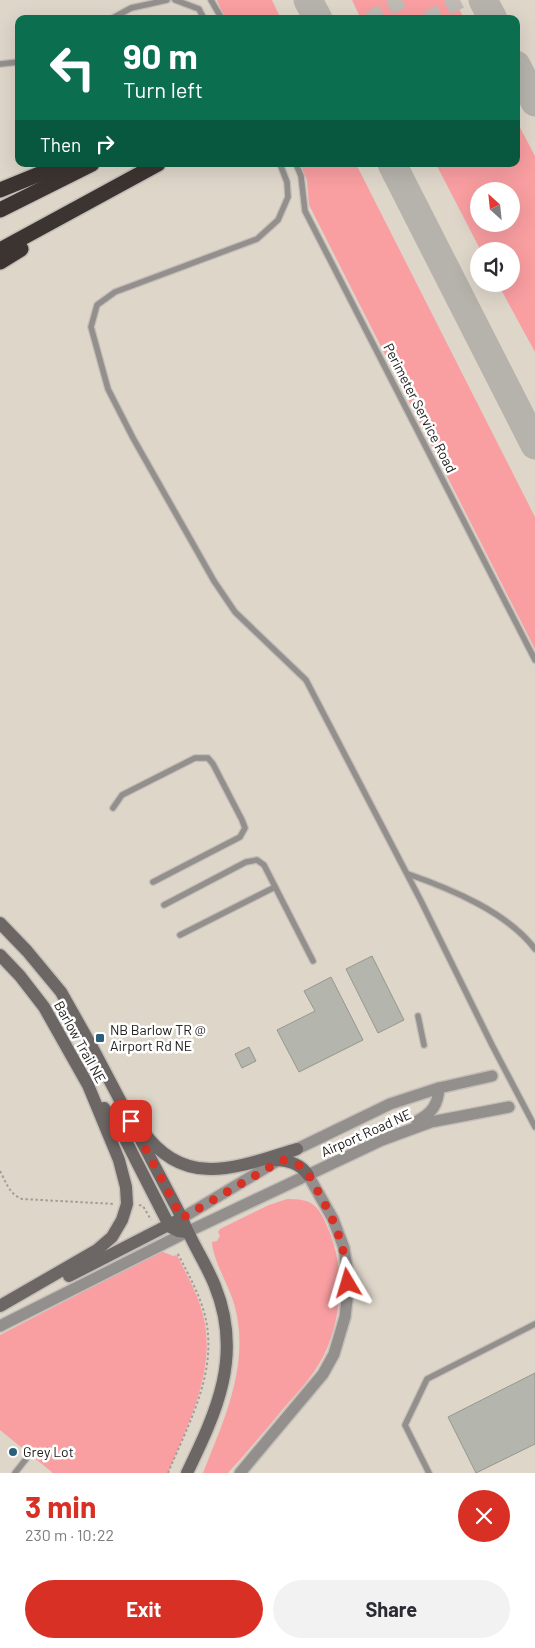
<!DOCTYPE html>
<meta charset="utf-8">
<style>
:root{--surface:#fff;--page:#f2f2f3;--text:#2b2b33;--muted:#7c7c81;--accent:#d93025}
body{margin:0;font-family:Barlow,sans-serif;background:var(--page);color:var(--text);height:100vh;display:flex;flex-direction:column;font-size:19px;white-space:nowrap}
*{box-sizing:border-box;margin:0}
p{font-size:16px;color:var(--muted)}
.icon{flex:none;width:28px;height:28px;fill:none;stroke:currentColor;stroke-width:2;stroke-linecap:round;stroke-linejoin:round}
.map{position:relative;height:1473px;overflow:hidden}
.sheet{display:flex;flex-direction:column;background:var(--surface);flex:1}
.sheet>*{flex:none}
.guide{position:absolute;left:15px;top:15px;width:505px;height:152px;border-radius:10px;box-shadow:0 5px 20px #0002;background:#0b6e4f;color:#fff;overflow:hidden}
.needle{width:32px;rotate:333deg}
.buttons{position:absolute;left:470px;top:182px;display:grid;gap:10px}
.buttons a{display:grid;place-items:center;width:50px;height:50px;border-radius:50%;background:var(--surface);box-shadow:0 5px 20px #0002;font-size:25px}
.pin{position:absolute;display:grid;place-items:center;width:42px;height:42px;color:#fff;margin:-21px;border-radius:10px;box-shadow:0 2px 8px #0006}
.me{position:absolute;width:55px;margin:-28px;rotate:353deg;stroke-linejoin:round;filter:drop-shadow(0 0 4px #0008)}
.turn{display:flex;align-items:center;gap:18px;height:105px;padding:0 25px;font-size:22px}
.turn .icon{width:65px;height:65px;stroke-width:2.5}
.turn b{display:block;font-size:35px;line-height:42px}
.then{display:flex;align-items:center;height:48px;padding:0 25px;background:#0003;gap:10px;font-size:19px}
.round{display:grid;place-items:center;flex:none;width:52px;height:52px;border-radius:26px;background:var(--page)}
.headline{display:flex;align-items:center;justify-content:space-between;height:85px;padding:0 25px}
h1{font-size:30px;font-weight:700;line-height:38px;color:var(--accent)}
.primary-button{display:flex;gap:10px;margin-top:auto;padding:10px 25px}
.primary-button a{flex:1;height:58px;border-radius:30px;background:var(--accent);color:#fff;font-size:20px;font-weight:700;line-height:58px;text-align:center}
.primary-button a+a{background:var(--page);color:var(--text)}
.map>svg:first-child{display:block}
</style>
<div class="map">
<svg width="535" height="1473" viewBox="0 0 535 1473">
<rect width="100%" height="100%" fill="#e6e1da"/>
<path fill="#ded6c9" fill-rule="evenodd" d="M 0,0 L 535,0 L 535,1473 L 0,1473 ZM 19,19 L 516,19 L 516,164 L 19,164 ZM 479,191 L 511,191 L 511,224 L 479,224 ZM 479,251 L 511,251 L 511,284 L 479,284 Z"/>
<g fill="#f99ea1" fill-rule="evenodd">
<polygon points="217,0 272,0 281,19 225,19"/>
<polygon points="352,0 455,0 464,19 361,19"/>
<path d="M 516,120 L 535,156 L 535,352 L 498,284 L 511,284 L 511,251 L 481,251 L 436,164 L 516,164 ZM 479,191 L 511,191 L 511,224 L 479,224 Z"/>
<polygon points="300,164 356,164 535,517 535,649 309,205 307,180"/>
<path d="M 287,1199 C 316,1198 320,1209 330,1233 C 345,1272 342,1317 324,1355 C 314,1375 298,1392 283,1409 C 265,1431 247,1452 228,1473 L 203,1473 C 224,1420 250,1365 235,1307 C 230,1287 213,1261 212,1242 L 217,1241 L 220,1236 L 218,1232 L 220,1229 L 269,1205 Z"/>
<path d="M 161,1251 L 173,1256 L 177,1255 C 186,1274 198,1294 203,1315 C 217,1370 188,1423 168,1473 L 53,1473 L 0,1430 L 0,1335 Z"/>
</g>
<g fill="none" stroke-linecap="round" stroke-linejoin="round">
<g stroke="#b6b2ac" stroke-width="29">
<polyline points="308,0 318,19"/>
<polyline points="483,0 493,19"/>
<polyline points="516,65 535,102"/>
<polyline points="392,164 535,445"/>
</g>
</g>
<g fill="#b4b5ad" stroke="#96978f">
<polygon points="372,956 404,1020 378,1033 346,969"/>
<polygon points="331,977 363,1040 299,1072 277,1030 315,1011 304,991"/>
<polygon points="249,1047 256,1061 242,1068 235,1054"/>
<polygon points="535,1373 535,1444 476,1473 448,1417"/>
</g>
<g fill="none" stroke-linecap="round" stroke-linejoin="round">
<g stroke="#bfbab4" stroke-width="15" stroke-dasharray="15 8" stroke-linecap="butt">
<polyline points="369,19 404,0"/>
<polyline points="427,19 462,0"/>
</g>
<g stroke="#c3beb8" stroke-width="8">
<g id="service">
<polyline points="175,0 199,9 204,19"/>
<polyline points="211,0 222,19"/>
<polyline points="111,19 131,8 167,0"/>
<polyline points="0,64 19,62"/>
<polyline points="280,164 287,182 288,197 278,220 257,239 115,292 97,305 91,327 108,389 133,438 214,581 235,612 306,680 421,901 492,1045 535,1127"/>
<polyline points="296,164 301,176 305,211 535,660"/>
<polyline points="113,808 122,795 195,758 208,758 213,764 242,820 245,828 240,837 153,882"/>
<path d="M 408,874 C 451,889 507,912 535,949"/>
<polyline points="164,905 246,862 257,860 264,865 313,961"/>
<polyline points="180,935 275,887"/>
<polyline points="418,1016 424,1045"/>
<polyline points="15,1473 26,1459"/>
<polyline points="429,1473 405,1425 427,1379 535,1324"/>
</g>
</g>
<g stroke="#c3beb8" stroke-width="14">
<g id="minor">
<path d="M 417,1121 C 432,1113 438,1105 439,1088"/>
<polyline points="182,1218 297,1149 390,1104 439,1088 492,1076"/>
<polyline points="0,1326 187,1232 382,1140 431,1122 509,1107"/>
<polyline points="240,1473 323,1374 334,1354 345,1317 349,1283 344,1248 333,1219 308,1175"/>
</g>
</g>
<g stroke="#c3beb8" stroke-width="15">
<g id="secondary">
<path d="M 0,923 L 27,951 L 61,992 L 92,1047 L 182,1218 C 191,1242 206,1263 215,1286 C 243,1355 217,1411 187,1473"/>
<polyline points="0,955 20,976 44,1007 88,1085 119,1160 126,1187 127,1204 122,1220 112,1237 97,1250 0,1306"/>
<polyline points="104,1108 123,1135 170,1227 178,1231 187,1232"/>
<path d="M 143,1131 C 185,1191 240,1166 297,1149"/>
<path d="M 274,1160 C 288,1160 300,1163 308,1175"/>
<polyline points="69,1276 182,1218"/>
</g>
</g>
<g stroke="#c3beb8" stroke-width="18">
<g id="motorway">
<polyline points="0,190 64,164"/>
<polyline points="0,210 92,164"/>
<polyline points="0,250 158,164"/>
<polyline points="0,262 21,249"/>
</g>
</g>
<g stroke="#a19d98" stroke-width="2" stroke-dasharray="2.5 2.5" stroke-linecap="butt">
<path d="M 0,1171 C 6,1182 9,1194 22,1199 L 115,1204"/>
<polyline points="139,1205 143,1206 151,1220"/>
<path d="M 168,1473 C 189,1422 220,1369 204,1312 C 198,1291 187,1272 177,1252"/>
</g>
<use href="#service" stroke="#928f8d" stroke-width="5.5"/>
<use href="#minor" stroke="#928f8d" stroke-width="11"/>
<use href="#secondary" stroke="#6c6765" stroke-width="12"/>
<use href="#motorway" stroke="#3b3431" stroke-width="15"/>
</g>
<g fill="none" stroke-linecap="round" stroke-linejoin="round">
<path stroke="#d93025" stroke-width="9" stroke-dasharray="0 16.2" d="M 131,1121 L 182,1218 L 282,1160 C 288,1161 295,1162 300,1166 C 308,1171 312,1181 316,1188 C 335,1221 345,1245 348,1283"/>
</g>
<g fill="#2c5f7c" stroke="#fff" stroke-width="2">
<rect x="95" y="1033" width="10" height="10" rx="2.5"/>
<circle cx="13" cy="1452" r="5"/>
</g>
<g text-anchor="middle" stroke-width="5" stroke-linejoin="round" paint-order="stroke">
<g font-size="14" fill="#22201e" stroke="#fff">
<text transform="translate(420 408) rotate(63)" y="5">Perimeter Service Road</text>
<text transform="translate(80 1042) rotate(61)" y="5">Barlow Trail NE</text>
<text transform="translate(366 1133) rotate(-24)" y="5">Airport Road NE</text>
</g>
<g font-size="14" fill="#22201e" stroke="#fff" text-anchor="start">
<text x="110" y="1035">NB Barlow TR @<tspan x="110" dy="16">Airport Rd NE</tspan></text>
<text x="23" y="1457">Grey Lot</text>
</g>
</g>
</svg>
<div class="buttons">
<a><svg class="needle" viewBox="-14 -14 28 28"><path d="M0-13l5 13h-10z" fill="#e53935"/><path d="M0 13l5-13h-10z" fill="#7c7c81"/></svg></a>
<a><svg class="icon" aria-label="sound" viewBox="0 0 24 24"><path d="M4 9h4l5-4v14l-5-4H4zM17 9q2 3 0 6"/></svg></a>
</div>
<div class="pin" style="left:131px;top:1121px;background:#d93025"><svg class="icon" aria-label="arrive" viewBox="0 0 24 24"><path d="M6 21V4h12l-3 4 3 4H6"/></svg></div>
<svg class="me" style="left:348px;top:1283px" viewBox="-20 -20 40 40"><path d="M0-17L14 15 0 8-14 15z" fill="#d93025" stroke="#fff" stroke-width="4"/></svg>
<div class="guide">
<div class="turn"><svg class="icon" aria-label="left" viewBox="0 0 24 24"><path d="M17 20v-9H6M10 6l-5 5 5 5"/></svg><div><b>90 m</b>Turn left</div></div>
<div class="then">Then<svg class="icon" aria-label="right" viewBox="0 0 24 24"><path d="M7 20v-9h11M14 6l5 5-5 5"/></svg></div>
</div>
</div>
<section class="sheet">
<div class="headline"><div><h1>3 min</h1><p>230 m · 10:22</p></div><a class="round" style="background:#d93025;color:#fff"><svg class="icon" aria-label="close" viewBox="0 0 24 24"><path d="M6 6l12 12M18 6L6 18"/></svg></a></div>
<div class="primary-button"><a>Exit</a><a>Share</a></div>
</section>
